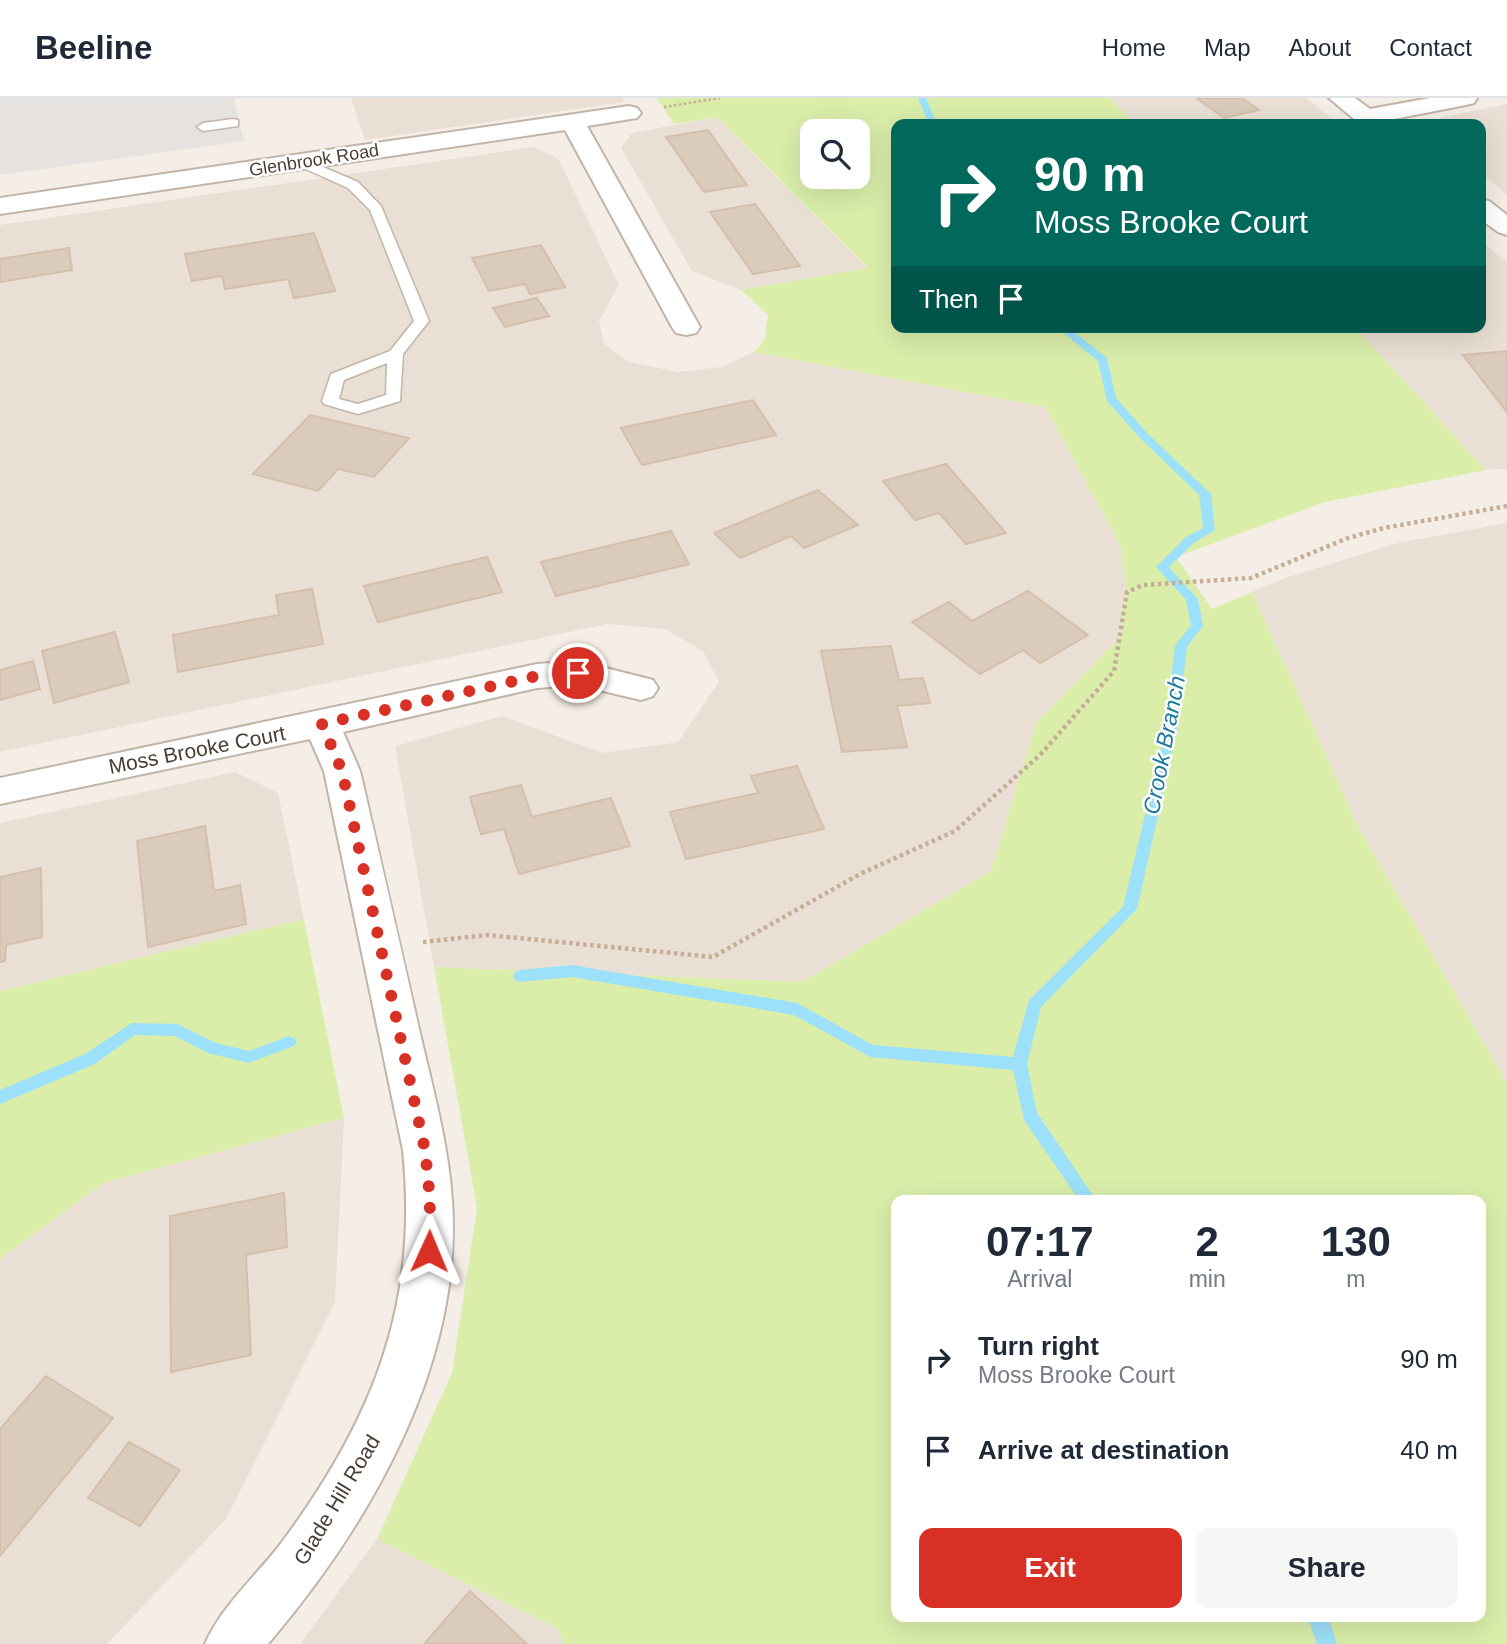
<!DOCTYPE html>
<style>
:root{--surface:#fff;--page:#f6f6f7;--text:#1f2937;--muted:#747a83;--line:#e0e1e3;--accent:#d93025}
body{margin:0;font-family:Helvetica,sans-serif;background:var(--page);color:var(--text);height:100vh;display:flex;flex-direction:column;font-size:26px;white-space:nowrap}
*{box-sizing:border-box;margin:0}
p{font-size:23px;color:var(--muted)}
.icon{flex:none;width:38px;height:38px;fill:none;stroke:currentColor;stroke-width:2;stroke-linecap:round;stroke-linejoin:round}
.map{position:relative;flex:1;overflow:hidden}
.panel{position:absolute;left:891px;top:1097px;width:595px;height:427px;display:flex;flex-direction:column;background:var(--surface);border-radius:14px;box-shadow:0 7px 28px #0002}
.panel>*{flex:none}
.hud{position:absolute;left:891px;top:21px;width:595px;height:214px;border-radius:14px;box-shadow:0 7px 28px #0002;background:#00695c;color:#fff;overflow:hidden}
.buttons{position:absolute;left:800px;top:21px;display:grid;gap:14px}
.buttons a{display:grid;place-items:center;width:70px;height:70px;border-radius:14px;background:var(--surface);box-shadow:0 7px 28px #0002;font-size:35px}
.pin{position:absolute;display:grid;place-items:center;width:60px;height:60px;color:#fff;margin:-30px;border:4px solid #fff;border-radius:50%;box-shadow:0 2px 7px #0007}
.me{position:absolute;width:77px;margin:-38px;rotate:1deg;stroke-linejoin:round;filter:drop-shadow(0 0 5px #0008)}
.turn{display:flex;align-items:center;gap:24px;height:147px;padding:0 28px;font-size:32px}
.turn .icon{width:91px;height:91px;stroke-width:2.5}
.turn b{display:block;font-size:49px;line-height:60px}
.then{display:flex;align-items:center;height:66px;padding:0 28px;background:#0003;gap:14px;font-size:26px}
.eta{display:flex;justify-content:space-evenly;align-items:center;height:119px;text-align:center}
.eta b{font-size:42px;font-weight:700;line-height:49px}
.cta{display:flex;gap:14px;margin-top:auto;padding:14px 28px}
.cta a{flex:1;height:80px;border-radius:14px;background:var(--accent);color:#fff;font-size:28px;font-weight:700;line-height:80px;text-align:center}
.cta a+a{background:var(--page);color:var(--text)}
ul{padding:0;list-style:none}
li{display:flex;align-items:center;gap:21px;height:91px;padding:0 28px}
li div{flex:1}
li b{display:block;font-size:26px}
li em{font-style:normal}
header{display:flex;align-items:center;gap:42px;box-sizing:border-box;height:98px;padding:0 35px;background:var(--surface);border-bottom:2px solid var(--line)}
header strong{font-size:33px}
nav{display:flex;gap:38px;margin-inline-start:auto;font-size:24px}
.map>svg:first-child{display:block}
</style>
<header>
<strong>Beeline</strong>
<nav><a>Home</a><a>Map</a><a>About</a><a>Contact</a></nav>
</header>
<div class="map">
<svg width="1507" height="1546" viewBox="0 0 1507 1546">
<rect width="100%" height="100%" fill="#f5eee6"/>
<g fill="#eadfd4">
<polygon points="351,0 622,0 624,4 365,42"/>
<polygon points="1110,0 1306,0 1338,26 1134,26"/>
<polygon points="1507,6 1507,97 1481,74 1480,26 1434,26 1442,19"/>
<polygon points="717,19 786,89 868,171 741,192 692,173 621,50 632,35"/>
<polygon points="534,49 558,60 619,187 599,223 604,246 629,264 678,274 722,269 754,254 1045,309 1120,447 1127,494 1121,518 1122,537 1036,626 991,773 802,884 434,869 395,648 502,618 603,655 678,644 719,584 703,553 665,531 607,526 0,654 0,127"/>
<polygon points="1481,143 1507,164 1507,371 1486,372 1355,229 1480,229"/>
<polygon points="1507,425 1507,985 1359,730 1252,494 1282,481 1398,445"/>
<polygon points="235,674 278,695 304,821 0,893 0,725"/>
<polygon points="344,1020 335,1204 226,1421 107,1546 0,1546 0,1161 104,1085"/>
<polygon points="377,1441 558,1531 563,1546 300,1546"/>
</g>
<g fill="#daeeaa" fill-rule="evenodd">
<path d="M 657,0 L 1110,0 L 1134,26 L 896,26 L 896,229 L 1355,229 L 1486,372 L 1325,404 L 1176,459 L 1212,511 L 1252,494 L 1359,730 L 1507,985 L 1507,1546 L 563,1546 L 558,1531 L 377,1441 L 452,1275 L 477,1110 L 434,869 L 802,884 L 991,773 L 1036,625 L 1122,537 L 1121,518 L 1127,494 L 1120,447 L 1045,309 L 754,254 L 764,243 L 768,217 L 741,192 L 868,170 L 717,19 L 674,26 ZM 812,33 L 858,33 L 858,79 L 812,79 ZM 896,1102 L 1480,1102 L 1480,1519 L 896,1519 Z"/>
<polygon points="304,821 344,1020 104,1085 0,1161 0,893"/>
</g>
<polygon fill="#e6e2df" points="0,0 234,0 244,43 0,77"/>
<g fill="none" stroke-linecap="round" stroke-linejoin="round">
<g fill="#9ce1f9" fill-rule="evenodd">
<polygon points="918,0 926,0 937,26 929,26"/>
<polygon points="1056,229 1068,229 1107,260 1116,300 1148,336 1211,396 1215,432 1194,445 1169,469 1198,501 1203,528 1187,549 1177,633 1137,811 1041,909 1027,966 1037,1015 1096,1102 1079,1102 1024,1022 1013,972 870,959 794,917 572,879 520,884 515,882 513,878 515,874 520,872 572,867 797,905 873,947 1013,959 1029,902 1123,809 1165,633 1175,548 1191,527 1186,502 1156,469 1186,439 1203,430 1199,397 1140,340 1107,303 1098,263"/>
<polygon points="132,925 177,926 216,945 249,953 289,938 294,940 297,944 294,948 249,965 208,955 175,938 135,937 95,966 0,1006 0,992 85,956"/>
<polygon points="1308,1519 1328,1519 1337,1546 1317,1546"/>
</g>
</g>
<g fill="#dbcbbd" stroke="#d4bfad" stroke-width="2">
<polygon points="1196,0 1242,0 1259,12 1224,20"/>
<polygon points="708,32 747,87 704,94 666,39"/>
<polygon points="755,106 800,168 753,176 710,114"/>
<polygon points="314,135 335,193 294,200 288,181 225,191 222,178 192,183 185,156"/>
<polygon points="541,147 565,189 530,196 525,186 489,193 472,160"/>
<polygon points="69,150 72,172 0,184 0,161"/>
<polygon points="537,200 549,218 505,229 493,210"/>
<polygon points="1507,253 1507,314 1463,257"/>
<polygon points="753,302 776,337 642,367 621,330"/>
<polygon points="310,317 409,340 374,379 338,371 318,393 253,376"/>
<polygon points="946,366 1006,435 966,446 939,415 915,422 883,383"/>
<polygon points="818,392 858,427 804,450 791,438 740,460 714,435"/>
<polygon points="671,433 689,466 556,498 541,464"/>
<polygon points="487,459 502,494 378,524 364,488"/>
<polygon points="312,491 323,546 178,574 173,537 279,517 276,497"/>
<polygon points="1028,493 1088,537 1040,565 1023,552 980,576 912,524 949,504 972,523"/>
<polygon points="115,534 129,584 54,605 42,553"/>
<polygon points="891,548 899,582 923,580 930,605 897,608 907,649 842,654 821,553"/>
<polygon points="33,563 40,591 0,602 0,572"/>
<polygon points="797,668 824,731 686,761 670,714 758,695 751,678"/>
<polygon points="521,687 532,719 611,700 630,748 519,776 504,731 481,736 470,699"/>
<polygon points="205,728 214,793 240,787 246,826 148,849 137,743"/>
<polygon points="41,770 42,839 6,847 5,863 0,864 0,779"/>
<polygon points="284,1095 287,1149 246,1157 251,1257 171,1274 170,1118"/>
<polygon points="46,1278 113,1320 0,1458 0,1331"/>
<polygon points="129,1344 180,1372 140,1428 88,1400"/>
<polygon points="470,1493 527,1546 424,1546"/>
</g>
<g fill="none" stroke-linecap="round" stroke-linejoin="round">
<g stroke="#c2b5a8" stroke-width="3">
<g id="lane">
<polygon points="233,21 238,22 238,28 203,33 197,29 203,25"/>
<path d="M 302,60 L 358,84 L 381,108 L 429,223 L 403,256 L 400,303 L 358,316 L 324,306 L 322,303 L 331,276 L 390,253 L 414,223 L 370,112 L 348,90 L 297,67 L 295,64 ZM 387,265 L 386,297 L 358,306 L 339,301 L 344,282 Z"/>
</g>
</g>
<g stroke="#c2b5a8" stroke-width="4">
<g id="street">
<polygon points="1329,0 1355,0 1370,11 1430,0 1477,0 1474,5 1466,7 1384,23 1387,26 1360,26"/>
<polygon points="629,8 637,10 641,15 637,20 587,28 700,229 696,235 686,237 676,235 672,229 565,32 0,116 0,100"/>
<polygon points="1480,101 1489,103 1507,117 1507,137 1498,134 1480,121"/>
<path d="M 578,563 L 653,582 L 658,590 L 653,598 L 641,602 L 578,587 L 537,590 L 343,634 L 360,673 C 380,759 400,845 419,931 C 434,996 453,1061 453,1129 C 453,1283 365,1432 268,1546 L 205,1546 C 222,1506 260,1475 285,1440 C 374,1319 419,1204 403,1052 L 324,673 L 310,641 L 0,706 L 0,680 L 537,566 Z"/>
</g>
</g>
<polyline stroke="#c5ae97" stroke-width="2.5" stroke-dasharray="2.5 2.5" stroke-linecap="butt" points="664,9 720,0"/>
<polyline stroke="#c5ae97" stroke-width="4.5" stroke-dasharray="3.5 3.5" stroke-linecap="butt" points="423,844 487,837 713,859 860,776 955,733 1040,657 1114,573 1127,494 1143,487 1251,480 1348,440 1384,430 1507,408"/>
<use href="#lane" fill="#fff" fill-rule="evenodd"/>
<use href="#street" fill="#fff" fill-rule="evenodd"/>
</g>
<g fill="none" stroke-linecap="round" stroke-linejoin="round">
<polyline stroke="#d93025" stroke-width="12" stroke-dasharray="0 21.6" points="429,1153 430,1101 425,1052 342,673 322,626 537,578 578,575"/>
</g>
<g text-anchor="middle" stroke-width="5" stroke-linejoin="round" paint-order="stroke">
<g font-size="18" fill="#493e34" stroke="#fff">
<text transform="translate(314 62) rotate(-9)" y="6">Glenbrook Road</text>
</g>
<g font-size="21" fill="#493e34" stroke="#fff">
<text transform="translate(197 652) rotate(-11)" y="7">Moss Brooke Court</text>
<text transform="translate(337 1402) rotate(-59)" y="7">Glade Hill Road</text>
</g>
<g font-size="23" font-style="italic" fill="#1e7b9f" stroke="#fff">
<text transform="translate(1164 647) rotate(-79)" y="8">Crook Branch</text>
</g>
</g>
</svg>
<div class="buttons">
<a><svg class="icon" aria-label="search" viewBox="0 0 24 24"><circle cx="10" cy="10" r="6"/><path d="M15 15l6 6"/></svg></a>
</div>
<div class="pin" style="left:578px;top:575px;background:#d93025"><svg class="icon" aria-label="arrive" viewBox="0 0 24 24"><path d="M6 21V4h12l-3 4 3 4H6"/></svg></div>
<svg class="me" style="left:429px;top:1153px" viewBox="-20 -20 40 40"><path d="M0-17L14 15 0 8-14 15z" fill="#d93025" stroke="#fff" stroke-width="4"/></svg>
<div class="hud">
<div class="turn"><svg class="icon" aria-label="right" viewBox="0 0 24 24"><path d="M7 20v-9h11M14 6l5 5-5 5"/></svg><div><b>90 m</b>Moss Brooke Court</div></div>
<div class="then">Then<svg class="icon" aria-label="arrive" viewBox="0 0 24 24"><path d="M6 21V4h12l-3 4 3 4H6"/></svg></div>
</div>
<section class="panel">
<div class="eta">
<div><b>07:17</b><p>Arrival</p></div>
<div><b>2</b><p>min</p></div>
<div><b>130</b><p>m</p></div>
</div>
<ul>
<li><svg class="icon" aria-label="right" viewBox="0 0 24 24"><path d="M7 20v-9h11M14 6l5 5-5 5"/></svg><div><b>Turn right</b><p>Moss Brooke Court</p></div><em>90 m</em></li>
<li><svg class="icon" aria-label="arrive" viewBox="0 0 24 24"><path d="M6 21V4h12l-3 4 3 4H6"/></svg><div><b>Arrive at destination</b></div><em>40 m</em></li>
</ul>
<div class="cta"><a>Exit</a><a>Share</a></div>
</section>
</div>
